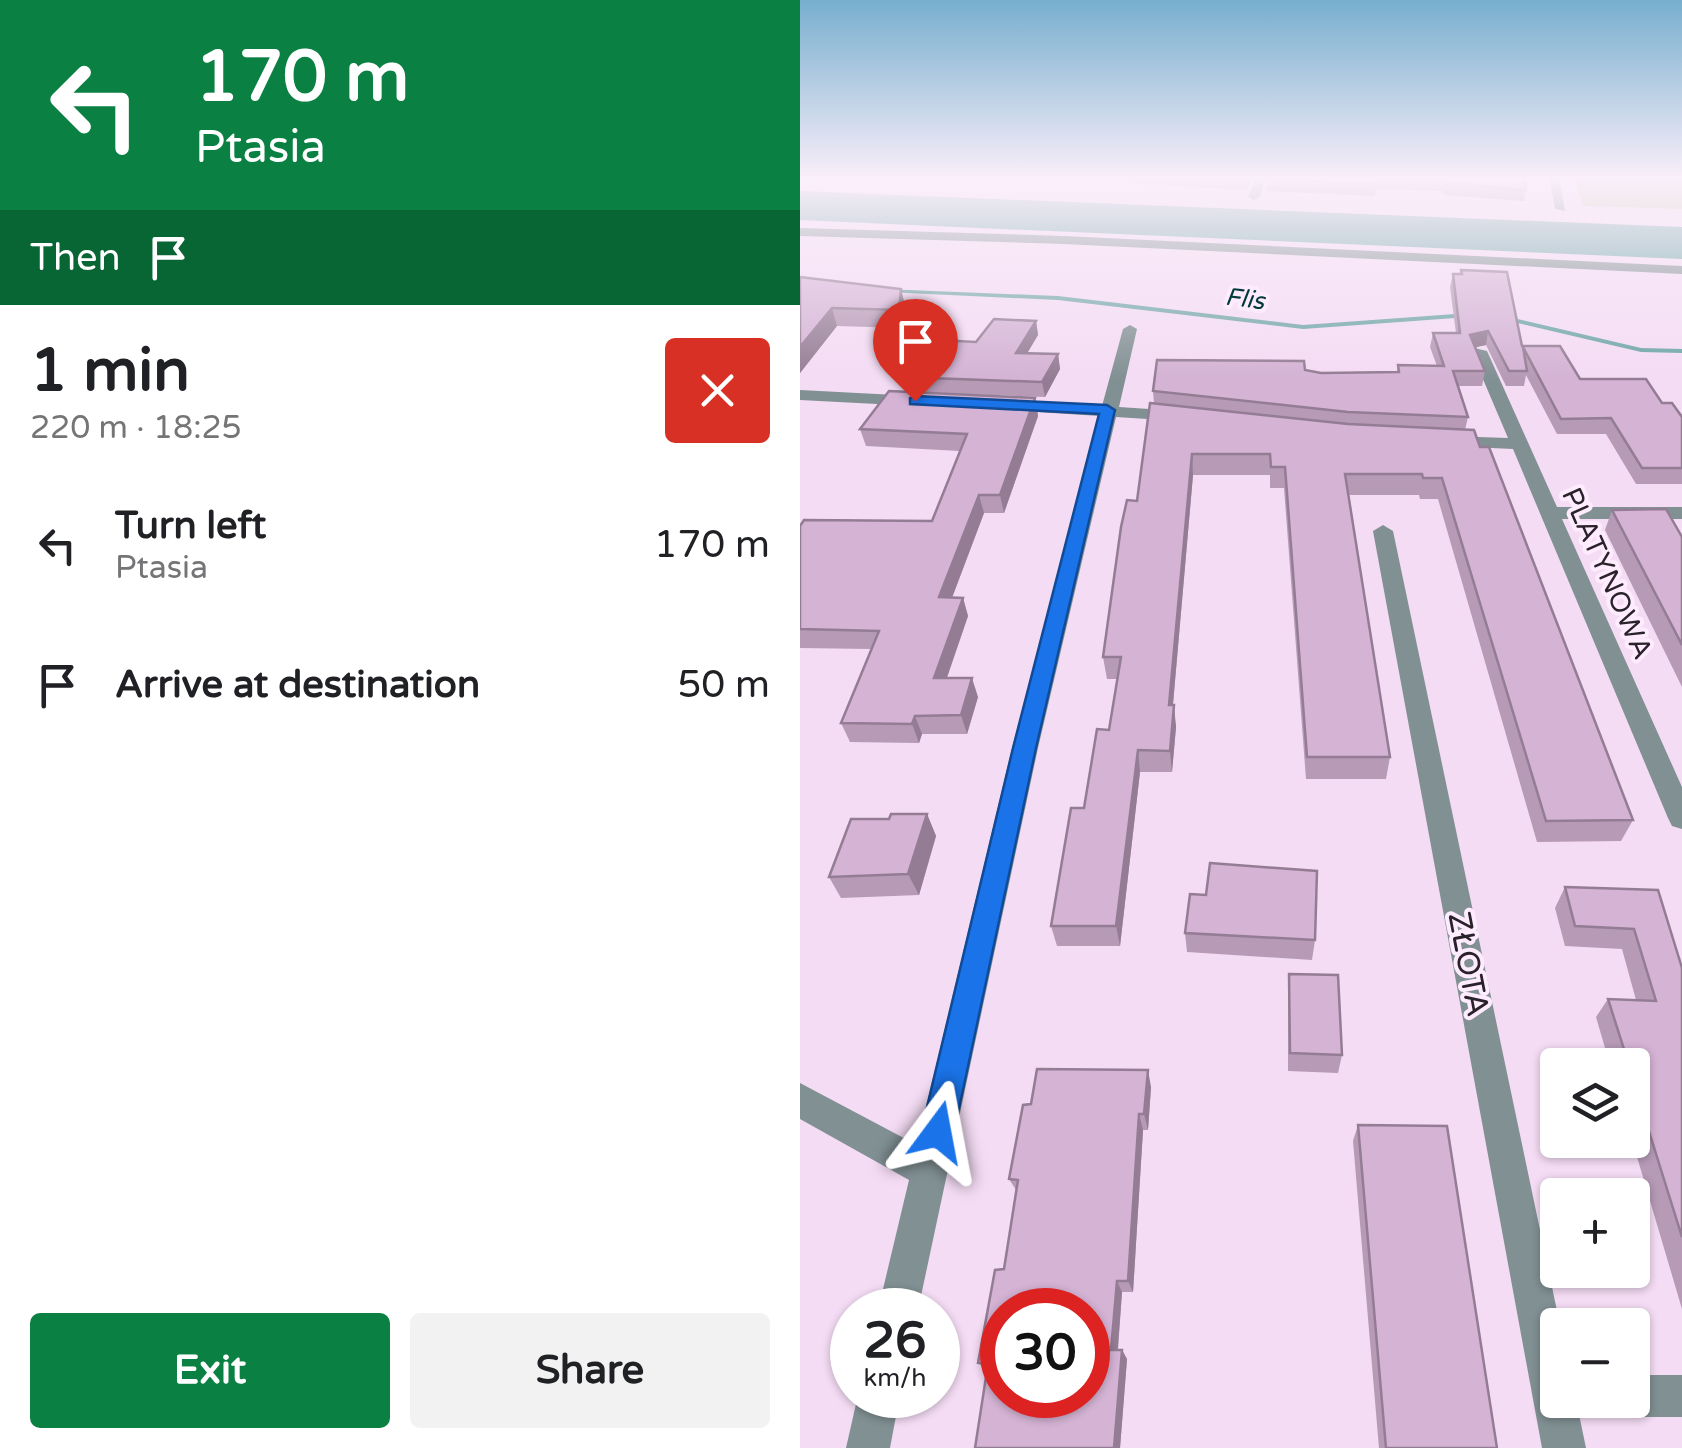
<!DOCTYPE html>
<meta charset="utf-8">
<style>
:root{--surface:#fff;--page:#f2f2f2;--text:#202124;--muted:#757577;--accent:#0b8043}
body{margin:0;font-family:"Varela Round",sans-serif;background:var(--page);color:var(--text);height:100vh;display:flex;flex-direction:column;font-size:38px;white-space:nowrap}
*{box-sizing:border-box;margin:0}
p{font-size:32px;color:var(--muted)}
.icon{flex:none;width:55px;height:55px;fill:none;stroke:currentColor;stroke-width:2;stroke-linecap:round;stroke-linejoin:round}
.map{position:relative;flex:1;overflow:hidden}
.drawer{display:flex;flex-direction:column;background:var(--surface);width:800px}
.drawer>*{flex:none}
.hud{background:#0b8043;color:#fff;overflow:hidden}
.buttons{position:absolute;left:740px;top:1048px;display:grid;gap:20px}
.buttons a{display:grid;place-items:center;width:110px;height:110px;border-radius:10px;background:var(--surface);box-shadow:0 2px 8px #0004;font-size:50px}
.speed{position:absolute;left:30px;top:1288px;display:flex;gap:20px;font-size:50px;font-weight:700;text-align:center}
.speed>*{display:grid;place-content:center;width:130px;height:130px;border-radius:50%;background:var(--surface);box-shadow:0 2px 8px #0004;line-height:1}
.speed small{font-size:25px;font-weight:400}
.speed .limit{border:15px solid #d22;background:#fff;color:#111}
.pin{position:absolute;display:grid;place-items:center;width:85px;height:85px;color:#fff;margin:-102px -42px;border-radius:50% 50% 50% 0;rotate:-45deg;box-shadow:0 0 10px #0007}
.pin .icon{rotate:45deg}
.me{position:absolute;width:110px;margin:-55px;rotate:13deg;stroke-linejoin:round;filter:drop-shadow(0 0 8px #0008)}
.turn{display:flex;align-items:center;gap:35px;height:210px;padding:0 30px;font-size:45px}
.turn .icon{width:130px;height:130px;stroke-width:2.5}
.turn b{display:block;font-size:70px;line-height:85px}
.then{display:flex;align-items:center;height:95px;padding:0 30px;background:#0003;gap:20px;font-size:38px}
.round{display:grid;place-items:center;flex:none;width:105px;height:105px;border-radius:10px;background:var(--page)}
.summary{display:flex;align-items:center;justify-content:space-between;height:170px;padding:0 30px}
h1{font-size:60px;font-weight:800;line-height:75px}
.primary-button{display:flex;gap:20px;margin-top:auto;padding:20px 30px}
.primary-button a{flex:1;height:115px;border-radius:10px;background:var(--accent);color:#fff;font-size:40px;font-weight:800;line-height:115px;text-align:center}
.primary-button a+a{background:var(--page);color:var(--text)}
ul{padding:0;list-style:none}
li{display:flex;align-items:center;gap:30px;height:140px;padding:0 30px}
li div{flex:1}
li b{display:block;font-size:38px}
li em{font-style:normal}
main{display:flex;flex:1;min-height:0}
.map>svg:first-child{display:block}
</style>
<main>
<section class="drawer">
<div class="hud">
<div class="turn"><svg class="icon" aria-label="left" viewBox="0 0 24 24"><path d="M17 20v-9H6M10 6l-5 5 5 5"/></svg><div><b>170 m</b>Ptasia</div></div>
<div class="then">Then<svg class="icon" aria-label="arrive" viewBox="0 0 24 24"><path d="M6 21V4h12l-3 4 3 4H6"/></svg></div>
</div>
<div class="summary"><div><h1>1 min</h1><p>220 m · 18:25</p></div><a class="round" style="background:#d93025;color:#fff"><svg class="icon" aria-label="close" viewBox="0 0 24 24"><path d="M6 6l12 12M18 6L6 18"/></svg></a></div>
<ul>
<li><svg class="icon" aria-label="left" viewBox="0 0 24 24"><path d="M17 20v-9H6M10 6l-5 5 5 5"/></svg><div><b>Turn left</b><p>Ptasia</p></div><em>170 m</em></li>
<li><svg class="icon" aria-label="arrive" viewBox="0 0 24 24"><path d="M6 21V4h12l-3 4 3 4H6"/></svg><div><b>Arrive at destination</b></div><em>50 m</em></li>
</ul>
<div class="primary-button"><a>Exit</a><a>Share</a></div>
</section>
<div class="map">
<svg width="882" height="1448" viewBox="0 0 882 1448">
<rect width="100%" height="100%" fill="#f4dcf4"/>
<polygon fill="#c1c49f" points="774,177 882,177 882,209 783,206"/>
<polygon fill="#6da5a6" points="0,191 882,227 882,259 0,220"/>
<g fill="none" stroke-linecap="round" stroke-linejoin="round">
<g fill="#6da5a6" fill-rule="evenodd">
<polygon points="6,177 13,177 0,182 0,179"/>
<polygon points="84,289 258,296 503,325 669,313 673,315 669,317 503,329 258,300 86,292 84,291"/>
<polygon points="701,315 841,348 882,349 882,353 841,352 701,319"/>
</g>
<g fill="#819093" fill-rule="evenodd">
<polygon points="456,177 466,177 460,197 454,200 448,197"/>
<polygon points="749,177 759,177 765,211 755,209"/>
<polygon points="0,228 264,236 882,266 882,274 264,244 0,236"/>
<polygon points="330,325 337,329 319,407 379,411 387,416 379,421 316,417 238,748 118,1310 78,1310 109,1180 0,1119 0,1083 117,1145 212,748 300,416 205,410 197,405 205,400 302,406 323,329"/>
<polygon points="674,348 687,351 757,507 882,507 882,519 762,519 882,787 882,829 872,826 868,818 713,449 648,446 639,441 648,436 708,438 671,351"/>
<polygon points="0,390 115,396 123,401 115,406 0,400"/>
<polygon points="583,525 593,531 760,1325 758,1400 776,1400 786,1448 742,1448 573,531"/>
<polygon points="832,1375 882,1375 882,1417 832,1417 817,1411 812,1400 832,1400"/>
<polygon points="58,1395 100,1395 90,1448 46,1448"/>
</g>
</g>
<g fill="#b69ab6">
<polygon points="309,177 453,177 447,190 309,182"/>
<polygon points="467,177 724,177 726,190 724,201 643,195 643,191 576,189 575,196 466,191"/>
<polygon points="661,270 722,346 780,379 862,403 882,417 882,484 836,484 806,434 757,434 726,375 724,386 706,386 686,345 675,347 685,371 682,386 658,386 668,417 665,430 680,447 833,820 821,841 737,842 638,499 620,499 619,495 549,495 590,757 586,779 506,779 484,488 470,488 470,475 393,475 373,705 376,727 372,772 340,772 320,946 257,946 251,926 284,808 309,730 317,679 307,679 303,657 337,501 354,404 353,391 505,370 521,373 597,372 598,365 637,366 630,347 633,333 656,333 650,287 653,274 660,274"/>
<polygon points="0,277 101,289 105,306 103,328 37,326 0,373"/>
<polygon points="236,321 238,335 227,353 258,354 260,369 245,397 107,392 103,377 132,349 176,342"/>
<polygon points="235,398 238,416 204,513 184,513 152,598 163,598 168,616 147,678 178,697 167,734 122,734 119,743 50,742 41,723 72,649 0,648 0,526 132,521 160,451 66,446 60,429"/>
<polygon points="812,510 882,537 882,687 805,530"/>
<polygon points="127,814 136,836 119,895 41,898 29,877 89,819"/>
<polygon points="765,887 858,890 882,968 882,1309 832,1140 832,1065 810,1065 796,1017 808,999 836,1000 822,949 765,946 755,908"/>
<polygon points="385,933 515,940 512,960 387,952"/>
<polygon points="489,974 542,1055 538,1073 488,1071 488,993"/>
<polygon points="351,1087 348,1130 343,1130 333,1292 322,1292 318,1350 322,1350 327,1359 320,1448 175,1448 187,1370 178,1363 204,1269 216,1190 209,1179"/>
<polygon points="558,1125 697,1448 579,1448 553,1141"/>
</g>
<g fill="#947d94">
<polygon points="448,177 453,177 447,190 447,178"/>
<polygon points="101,289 105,306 103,328 99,310"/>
<polygon points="32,308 37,326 0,373 0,347"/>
<polygon points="236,321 238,335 219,367 216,353"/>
<polygon points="688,331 686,345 668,349 670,335"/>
<polygon points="258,354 260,369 245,397 242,382"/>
<polygon points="235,398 238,416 204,513 200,495"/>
<polygon points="392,454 393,475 371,726 369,705"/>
<polygon points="179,495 184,513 145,616 139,597"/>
<polygon points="163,598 168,616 140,697 134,678"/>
<polygon points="172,678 178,697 167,734 161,715"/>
<polygon points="374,705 376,727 372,772 370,751"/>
<polygon points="115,716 122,734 119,743 112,724"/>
<polygon points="338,750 340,772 320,946 316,926"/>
<polygon points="127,814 136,836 119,895 108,874"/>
<polygon points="348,1070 351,1087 348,1130 344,1114"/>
<polygon points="339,1114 343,1130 333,1292 328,1281"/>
<polygon points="317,1281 322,1292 317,1359 311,1350"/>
<polygon points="322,1350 327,1359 320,1448 314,1448"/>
</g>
<g fill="#d4b3d4" stroke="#947d94" stroke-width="2.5" fill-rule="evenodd">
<polygon points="467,177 724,177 726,190 645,183 645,180 577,177 576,184 466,179"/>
<polygon points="661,270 707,272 722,346 760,346 780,379 846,379 862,403 872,403 882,417 882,468 842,468 811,418 761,419 723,347 727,371 709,371 688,331 670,335 685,371 653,371 668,417 548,412 353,391 357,360 504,361 505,370 521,373 599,372 598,365 644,366 633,333 660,333 653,274 662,274"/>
<polygon points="0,277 101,289 99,310 32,308 0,347"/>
<polygon points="194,319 236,321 216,353 258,354 242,382 103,377 125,348 132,349 138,340 176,342"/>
<polygon points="89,391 235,398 200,495 179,495 139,597 163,598 134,678 172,678 161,715 115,716 112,724 41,723 79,631 0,629 0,526 4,520 132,521 167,434 60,429"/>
<polygon points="350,403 548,424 674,430 680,447 689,447 833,820 746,821 642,478 623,478 622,474 545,474 590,757 507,757 485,467 471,467 470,454 392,454 369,705 374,705 370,751 338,750 316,926 251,926 271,808 284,808 297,729 309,730 321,657 303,657 321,527 327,500 337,501"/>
<polygon points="866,509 882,537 882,645 812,510"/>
<polygon points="91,814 127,814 108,874 29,877 51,819 89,819"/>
<polygon points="410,863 517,871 515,940 385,933 390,894 406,895"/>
<polygon points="765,887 858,890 882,968 882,1237 832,1077 832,1065 829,1065 808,999 856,1001 834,929 775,926"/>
<polygon points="489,974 538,975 542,1055 490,1053"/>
<path d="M 237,1069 L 348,1070 L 344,1114 L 339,1114 L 328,1281 L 317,1281 L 311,1350 L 322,1350 L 314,1448 L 175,1448 L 188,1364 L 178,1363 L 195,1270 L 204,1269 L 218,1180 L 209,1179 L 223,1105 L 231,1104 ZM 202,1310 L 288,1310 L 288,1395 L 202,1395 Z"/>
<polygon points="558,1125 647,1126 697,1448 586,1448"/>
</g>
<linearGradient id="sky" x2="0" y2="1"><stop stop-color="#77aece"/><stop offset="0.47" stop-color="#faeffa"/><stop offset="1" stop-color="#faeffa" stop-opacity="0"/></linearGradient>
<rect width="882" height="379" fill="url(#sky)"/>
<polygon fill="#1a73e8" stroke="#114b97" stroke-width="2.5" points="115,396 307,405 315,410 236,748 154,1132 149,1144 138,1148 126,1144 121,1132 213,748 299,414 110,404 110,398"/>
<g text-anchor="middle" stroke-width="8" stroke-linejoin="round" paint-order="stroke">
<g font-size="25" font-style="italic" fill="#023a3b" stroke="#feebfe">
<text transform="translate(445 298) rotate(7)" y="9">Flis</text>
</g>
<g font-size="28" fill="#2a222b" stroke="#feebfe">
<text transform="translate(808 573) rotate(66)" y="10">PLATYNOWA</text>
</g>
<g font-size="32" fill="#2a222b" stroke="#feebfe">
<text transform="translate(669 964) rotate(79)" y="11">ZŁOTA</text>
</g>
</g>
</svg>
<div class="buttons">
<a><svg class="icon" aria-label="layers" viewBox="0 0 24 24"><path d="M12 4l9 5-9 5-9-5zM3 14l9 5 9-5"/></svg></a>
<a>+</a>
<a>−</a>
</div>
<div class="speed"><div>26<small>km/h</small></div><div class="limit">30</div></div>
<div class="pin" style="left:115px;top:401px;background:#d93025"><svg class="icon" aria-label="arrive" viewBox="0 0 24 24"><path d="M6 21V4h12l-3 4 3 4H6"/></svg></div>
<svg class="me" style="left:138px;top:1132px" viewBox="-20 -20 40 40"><path d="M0-17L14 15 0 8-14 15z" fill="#1a73e8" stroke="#fff" stroke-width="4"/></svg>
</div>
</main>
